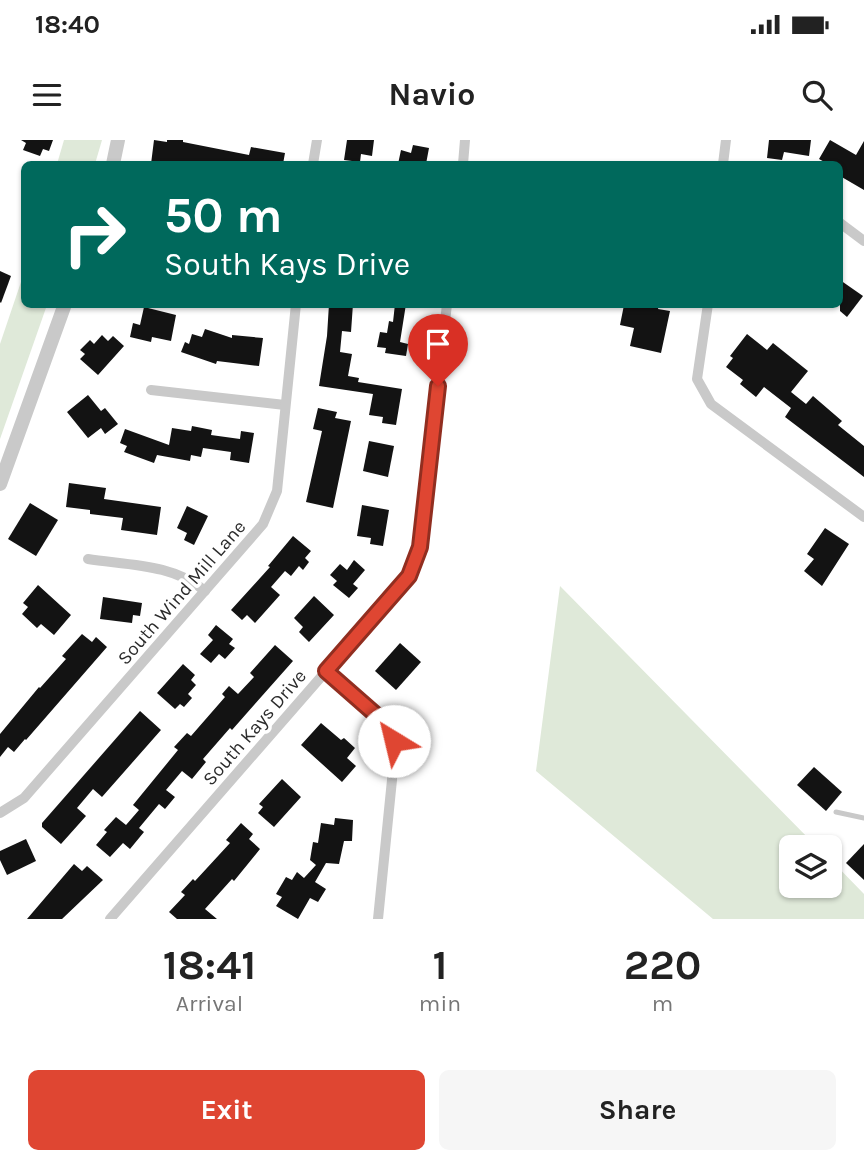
<!DOCTYPE html>
<style>
:root{--surface:#fff;--page:#f6f6f6;--text:#222;--muted:#767676;--accent:#df4632}
body{margin:0;font-family:Karla,sans-serif;background:var(--page);color:var(--text);height:100vh;display:flex;flex-direction:column;font-size:26px;white-space:nowrap}
*{box-sizing:border-box;margin:0}
p{font-size:23px;color:var(--muted)}
.icon{flex:none;width:38px;height:38px;fill:none;stroke:currentColor;stroke-width:2;stroke-linecap:round;stroke-linejoin:round}
.map{position:relative;height:779px;overflow:hidden}
.drawer{display:flex;flex-direction:column;background:var(--surface);flex:1}
.drawer>*{flex:none}
.banner{position:absolute;left:21px;top:21px;width:822px;height:147px;border-radius:10px;box-shadow:0 2px 5px #0004;background:#00695c;color:#fff;overflow:hidden}
.tools{position:absolute;left:779px;top:695px;display:grid;gap:14px}
.tools a{display:grid;place-items:center;width:63px;height:63px;border-radius:10px;background:var(--surface);box-shadow:0 2px 5px #0004;font-size:35px}
.pin{position:absolute;display:grid;place-items:center;width:60px;height:60px;color:#fff;margin:-72px -30px;border-radius:50% 50% 50% 0;rotate:-45deg;box-shadow:0 0 7px #0007}
.pin .icon{rotate:45deg}
.me{position:absolute;width:77px;margin:-38px;rotate:324deg;stroke-linejoin:round;filter:drop-shadow(0 0 5px #0008)}
.turn{display:flex;align-items:center;gap:24px;height:147px;padding:0 28px;font-size:32px}
.turn .icon{width:91px;height:91px;stroke-width:2.5}
.turn b{display:block;font-size:49px;line-height:60px}
.eta{display:flex;justify-content:space-evenly;align-items:center;height:119px;text-align:center}
.eta b{font-size:42px;font-weight:700;line-height:49px}
.cta{display:flex;gap:14px;margin-top:auto;padding:14px 28px}
.cta a{flex:1;height:80px;border-radius:10px;background:var(--accent);color:#fff;font-size:28px;font-weight:700;line-height:80px;text-align:center}
.cta a+a{background:var(--page);color:var(--text)}
.status{display:flex;justify-content:space-between;align-items:center;height:49px;padding:0 35px;background:var(--surface);direction:ltr}
.status svg{height:19px;fill:currentColor}
header{display:flex;justify-content:space-between;align-items:center;height:91px;padding:0 28px;background:var(--surface);font-size:32px;font-weight:700}
.map>svg:first-child{display:block}
</style>
<div class="status"><b>18:40</b><svg viewBox="0 0 49 12"><path d="M0 12V9h3v3zM5 12V6h3v6zM10 12V3h3v9zM15 12V0h3v12zM26 1h20v11H26zM47 4h2v5h-2z"/></svg></div>
<header><svg class="icon" aria-label="menu" viewBox="0 0 24 24"><path d="M4 6h16M4 12h16M4 18h16"/></svg>Navio<svg class="icon" aria-label="search" viewBox="0 0 24 24"><circle cx="10" cy="10" r="6"/><path d="M15 15l6 6"/></svg></header>
<div class="map">
<svg width="864" height="779" viewBox="0 0 864 779">
<rect width="100%" height="100%" fill="#fff"/>
<g fill="#dfe9d9">
<polygon points="64,0 102,0 95,24 57,24"/>
<polygon points="24,133 24,164 47,165 0,299 0,204"/>
<polygon points="560,446 817,707 791,707 791,746 830,746 830,719 864,754 864,779 713,779 536,631"/>
</g>
<g fill="#131313">
<polygon points="21,0 53,0 49,11 43,9 40,16 23,10 26,3"/>
<polygon points="154,0 167,2 167,0 183,0 183,2 249,15 251,7 285,13 283,24 151,24"/>
<polygon points="347,0 374,0 372,16 361,14 360,22 344,20"/>
<polygon points="769,0 811,0 809,16 784,12 782,20 767,18"/>
<polygon points="830,0 856,15 864,1 864,50 840,36 840,24 828,24 819,19"/>
<polygon points="413,5 429,8 426,24 398,24 401,10 411,13"/>
<polygon points="0,131 11,136 1,163 0,162"/>
<polygon points="840,140 863,156 847,177 840,171"/>
<polygon points="329,164 353,164 351,192 342,191 340,212 352,214 348,236 359,238 358,242 402,249 396,285 382,283 383,277 369,275 373,254 319,246 327,196"/>
<polygon points="395,164 406,164 400,202 408,204 406,216 385,213 386,208 377,207 380,192 387,193 389,181 393,182"/>
<polygon points="632,164 659,164 658,169 670,171 661,213 630,206 634,188 620,185 624,165 632,167"/>
<polygon points="144,167 176,175 171,201 152,197 151,202 130,197 133,183 140,185"/>
<polygon points="205,189 232,198 232,195 263,198 259,226 217,221 216,224 181,212 185,202 189,204 192,194 202,197"/>
<polygon points="747,194 767,210 773,203 808,231 791,252 806,264 813,256 842,281 838,285 864,306 864,337 785,277 791,268 764,247 756,257 740,244 743,240 726,227 733,218 730,216"/>
<polygon points="102,195 108,201 113,196 124,206 98,235 80,219 85,214 80,210 90,200 94,204"/>
<polygon points="88,255 101,271 105,268 118,284 105,294 101,288 88,298 67,272"/>
<polygon points="318,268 337,272 335,278 351,281 333,368 306,362 322,291 313,289"/>
<polygon points="192,286 212,290 211,295 240,299 241,291 254,293 249,323 230,320 231,312 203,308 201,317 191,315 190,321 157,315 154,323 124,312 127,306 120,303 125,289 169,305 172,288 191,291"/>
<polygon points="369,301 394,306 388,337 363,331"/>
<polygon points="69,343 106,348 104,359 161,367 157,395 121,390 123,378 90,374 90,370 66,367"/>
<polygon points="30,363 58,380 36,416 8,399"/>
<polygon points="362,365 389,370 383,406 370,404 371,398 357,396"/>
<polygon points="187,366 208,376 194,405 184,400 187,393 177,388"/>
<polygon points="825,388 849,404 822,446 804,431 814,419 807,414"/>
<polygon points="293,396 311,411 305,418 309,422 303,430 299,426 291,436 285,431 271,447 280,455 255,483 247,475 242,480 231,470 270,427 268,426"/>
<polygon points="354,420 365,430 353,444 358,448 349,458 333,445 337,441 330,435 340,424 347,430"/>
<polygon points="38,445 71,475 54,495 41,484 37,488 22,474 28,467 23,463"/>
<polygon points="314,456 334,475 309,502 299,492 303,487 294,478"/>
<polygon points="103,457 142,463 140,476 133,475 132,483 100,479"/>
<polygon points="216,485 233,499 229,504 235,508 225,519 219,514 211,523 200,514 213,500 208,495"/>
<polygon points="82,494 92,502 96,497 107,507 26,600 25,599 14,612 8,607 0,617 0,594 39,547 40,548 66,519 62,516"/>
<polygon points="400,503 421,522 396,550 375,531"/>
<polygon points="275,505 293,521 232,590 230,588 203,619 206,622 192,639 182,631 166,650 175,657 165,669 159,664 139,688 144,692 130,709 123,703 110,717 96,705 107,692 104,690 116,677 126,685 139,670 133,665 178,610 174,607 187,593 191,596 225,557 222,554 229,546 238,554 254,537 250,533"/>
<polygon points="183,524 195,535 191,540 196,545 188,554 192,558 184,567 180,564 175,569 157,553"/>
<polygon points="140,571 161,590 102,657 93,649 77,668 86,676 61,704 42,687 42,683"/>
<polygon points="321,583 341,600 344,598 355,608 347,618 356,626 342,642 301,605"/>
<polygon points="814,627 842,652 826,671 797,645"/>
<polygon points="282,639 301,657 274,687 258,673 263,667 259,664"/>
<polygon points="335,678 353,680 352,701 344,701 339,724 326,723 315,742 326,749 318,762 310,758 298,779 276,766 282,757 276,754 286,737 292,740 297,732 304,738 316,725 310,720 313,702 318,703 321,683 334,685"/>
<polygon points="241,683 253,694 249,699 260,709 234,741 232,739 205,769 217,779 177,779 169,772 185,755 181,752 193,739 195,741 230,703 226,700"/>
<polygon points="26,699 36,721 7,735 0,720 0,711"/>
<polygon points="864,704 864,740 846,723"/>
<polygon points="74,724 82,731 87,726 103,740 62,779 27,779"/>
</g>
<g fill="none" stroke-linecap="round" stroke-linejoin="round">
<polyline stroke="#c9c9c9" stroke-width="5" points="836,672 864,678"/>
<g stroke="#c9c9c9" stroke-width="10">
<polyline points="313,24 317,0"/>
<polyline points="463,24 465,0"/>
<polyline points="723,24 726,0"/>
<polyline points="840,83 864,101"/>
<polyline points="708,164 697,239 711,264 864,377"/>
<polyline points="151,250 285,265"/>
<path d="M 88,419 C 127,425 174,424 205,451"/>
<polyline points="326,531 383,581 394,601 394,620 378,779"/>
<polyline points="0,673 24,658 263,384 277,351 296,164"/>
<polyline points="110,779 409,436 420,407 447,164"/>
</g>
<g stroke="#c9c9c9" stroke-width="14">
<polyline points="113,24 118,0"/>
<polyline points="0,344 65,164"/>
</g>
</g>
<g fill="none" stroke-linecap="round" stroke-linejoin="round">
<g stroke="#912e20" stroke-width="18">
<polyline id="route" points="394,601 383,581 326,531 409,436 420,407 438,246"/>
</g>
<use href="#route" stroke="#df4632" stroke-width="12"/>
</g>
<g text-anchor="middle" stroke-width="7" stroke-linejoin="round" paint-order="stroke">
<g font-size="19" fill="#2c2c2c" stroke="#fff">
<text transform="translate(181 452) rotate(-49)" y="7">South Wind Mill Lane</text>
<text transform="translate(254 587) rotate(-49)" y="7">South Kays Drive</text>
</g>
</g>
</svg>
<div class="tools">
<a><svg class="icon" aria-label="layers" viewBox="0 0 24 24"><path d="M12 4l9 5-9 5-9-5zM3 14l9 5 9-5"/></svg></a>
</div>
<div class="pin" style="left:438px;top:246px;background:#d93025"><svg class="icon" aria-label="arrive" viewBox="0 0 24 24"><path d="M6 21V4h12l-3 4 3 4H6"/></svg></div>
<svg class="me" style="left:394px;top:601px" viewBox="-20 -20 40 40"><circle r="19" fill="#fff"/><path d="M0-13L10 11 0 6-10 11z" fill="#df4632"/></svg>
<div class="banner">
<div class="turn"><svg class="icon" aria-label="right" viewBox="0 0 24 24"><path d="M7 20v-9h11M14 6l5 5-5 5"/></svg><div><b>50 m</b>South Kays Drive</div></div>
</div>
</div>
<section class="drawer">
<div class="eta">
<div><b>18:41</b><p>Arrival</p></div>
<div><b>1</b><p>min</p></div>
<div><b>220</b><p>m</p></div>
</div>
<div class="cta"><a>Exit</a><a>Share</a></div>
</section>
